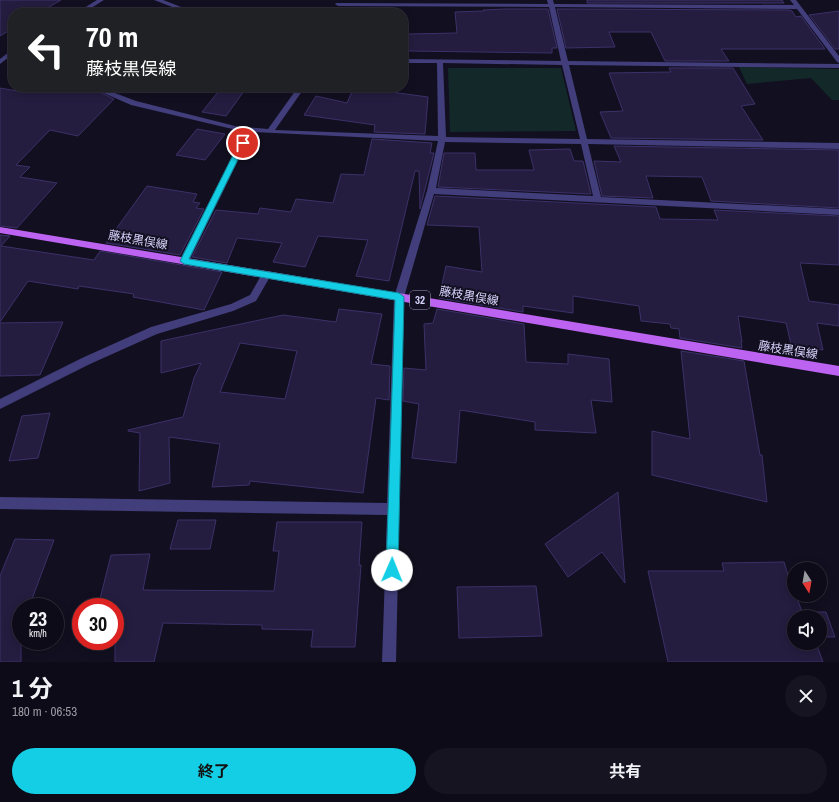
<!DOCTYPE html>
<html lang="ja">
<meta charset="utf-8">
<style>
:root{--surface:#0e0b18;--page:#171421;--text:#f1f3f6;--muted:#9b9ba2;--line:#2e2b37;--accent:#14cee5}
body{margin:0;font-family:"Archivo Narrow","Noto Sans JP",sans-serif;background:var(--page);color:var(--text);height:100vh;display:flex;flex-direction:column;font-size:15px;white-space:nowrap}
*{box-sizing:border-box;margin:0}
p{font-size:13px;color:var(--muted)}
.icon{flex:none;width:22px;height:22px;fill:none;stroke:currentColor;stroke-width:2;stroke-linecap:round;stroke-linejoin:round}
.map{position:relative;height:662px;overflow:hidden}
.sheet{display:flex;flex-direction:column;background:var(--surface);flex:1}
.sheet>*{flex:none}
.hud{position:absolute;left:8px;top:8px;width:400px;height:84px;border-radius:16px;box-shadow:0 2px 10px #0003,0 0 0 1px var(--line);background:#202124;color:#fff;overflow:hidden}
.needle{width:26px;rotate:169deg}
.controls{position:absolute;left:787px;top:562px;display:grid;gap:8px}
.controls a{display:grid;place-items:center;width:40px;height:40px;border-radius:50%;background:var(--surface);box-shadow:0 2px 10px #0003,0 0 0 1px var(--line);font-size:20px}
.speed{position:absolute;left:12px;top:598px;display:flex;gap:8px;font-size:20px;font-weight:700;text-align:center}
.speed>*{display:grid;place-content:center;width:52px;height:52px;border-radius:50%;background:var(--surface);box-shadow:0 2px 10px #0003,0 0 0 1px var(--line);line-height:1}
.speed small{font-size:10px;font-weight:400}
.speed .limit{border:6px solid #d22;background:#fff;color:#111}
.pin{position:absolute;display:grid;place-items:center;width:34px;height:34px;color:#fff;margin:-17px;border:2px solid #fff;border-radius:50%;box-shadow:0 1px 4px #0007}
.me{position:absolute;width:44px;margin:-22px;rotate:1deg;stroke-linejoin:round;filter:drop-shadow(0 0 3px #0008)}
.turn{display:flex;align-items:center;gap:14px;height:84px;padding:0 12px;font-size:18px}
.turn .icon{width:52px;height:52px;stroke-width:2.5}
.turn b{display:block;font-size:28px;line-height:34px}
.round{display:grid;place-items:center;flex:none;width:42px;height:42px;border-radius:21px;background:var(--page)}
.summary{display:flex;align-items:center;justify-content:space-between;height:68px;padding:0 12px}
h1{font-size:24px;font-weight:700;line-height:30px}
.primary-button{display:flex;gap:8px;margin-top:auto;padding:8px 12px}
.primary-button a{flex:1;height:46px;border-radius:24px;background:var(--accent);color:#111;font-size:16px;font-weight:700;line-height:46px;text-align:center}
.primary-button a+a{background:var(--page);color:var(--text)}
.map>svg:first-child{display:block}
</style>
<div class="map">
<svg width="839" height="662" viewBox="0 0 839 662">
<rect width="100%" height="100%" fill="#120f20"/>
<g fill="#132929">
<polygon points="739,67 839,69 839,100 832,100 811,78 747,84"/>
<polygon points="448,68 561,68 576,131 450,132"/>
</g>
<g fill="#241d3f" stroke="#3c3169" fill-rule="evenodd">
<polygon points="0,0 61,0 39,13 13,13 13,28 0,36"/>
<polygon points="587,0 782,0 784,3 587,3"/>
<polygon points="505,9 548,9 557,48 552,48 552,53 408,51 408,34 457,33 455,12 484,11 483,10"/>
<polygon points="557,9 789,10 792,11 796,17 801,16 825,49 721,49 729,61 665,61 651,32 609,32 615,47 566,48"/>
<polygon points="839,11 839,49 835,49 809,15"/>
<polygon points="669,68 733,68 755,104 741,106 763,140 611,138 600,112 623,111 609,73 671,72"/>
<polygon points="29,87 89,87 114,99 78,136 50,130 16,165 30,167 20,177 57,183 17,228 0,226 0,88 23,92"/>
<polygon points="103,87 126,87 120,93"/>
<polygon points="222,87 247,87 226,116 202,112"/>
<polygon points="354,87 428,97 425,134 374,132 375,125 304,115 316,96 347,103"/>
<polygon points="197,129 225,134 205,160 176,155"/>
<polygon points="372,139 432,143 430,153 434,153 420,209 419,171 415,171 389,281 356,276 368,240 318,236 305,267 273,262 282,243 237,238 227,263 192,257 216,210 258,214 260,208 291,212 296,199 333,203 341,174 364,175"/>
<polygon points="614,146 839,150 839,208 711,201 702,177 646,176 653,198 602,196 594,161 621,162"/>
<polygon points="570,149 574,161 583,161 591,194 438,187 444,153 475,153 476,170 534,170 529,150"/>
<polygon points="147,186 197,194 193,202 200,203 196,208 204,209 180,255 106,243"/>
<polygon points="435,196 656,207 660,219 718,220 714,210 839,216 839,265 800,263 809,301 839,305 839,326 817,323 823,350 791,344 786,323 738,316 742,342 741,342 742,348 680,338 679,329 671,328 670,324 641,321 639,306 573,296 573,313 523,306 523,312 439,298 446,266 482,272 479,227 427,225"/>
<polygon points="0,235 10,236 1,246 94,260 100,251 222,272 204,310 133,297 134,294 79,286 78,289 28,281 0,322"/>
<path d="M 339,309 L 382,314 L 371,364 L 390,366 L 389,400 L 376,398 L 363,493 L 250,481 L 249,485 L 212,487 L 220,444 L 169,437 L 170,483 L 139,491 L 140,433 L 128,431 L 128,430 L 183,417 L 194,378 L 201,363 L 161,373 L 161,341 L 283,315 L 336,322 ZM 240,343 L 297,351 L 285,399 L 220,392 Z"/>
<polygon points="437,309 524,324 526,362 568,364 568,354 609,359 612,402 591,400 596,433 535,430 535,422 460,410 456,463 412,458 419,404 403,401 404,368 426,370 424,324 433,323"/>
<polygon points="63,322 40,375 0,376 0,323"/>
<polygon points="681,351 744,361 760,455 762,455 767,502 652,475 652,431 690,439"/>
<polygon points="50,413 38,458 9,461 22,416"/>
<polygon points="618,492 625,583 602,552 568,577 545,544"/>
<polygon points="178,520 216,520 210,549 170,549"/>
<polygon points="277,522 362,522 359,565 361,565 355,647 311,647 313,630 262,629 262,625 163,623 154,662 115,662 115,607 98,607 111,555 150,554 143,590 274,591 279,551 273,551"/>
<polygon points="15,539 54,540 29,607 21,607 21,662 0,662 0,576"/>
<polygon points="784,562 794,595 796,595 802,612 826,612 835,637 820,637 820,617 794,617 794,643 816,643 823,662 668,662 648,571 724,571 722,563"/>
<polygon points="536,586 542,636 459,638 457,587"/>
</g>
<g fill="none" stroke-linecap="round" stroke-linejoin="round">
<g fill="#413e7b" fill-rule="evenodd">
<polygon points="97,0 104,0 83,13 76,13"/>
<polygon points="154,0 163,0 197,13 188,13"/>
<path d="M 547,0 L 553,0 L 554,4 L 794,5 L 790,0 L 796,0 L 839,56 L 839,63 L 837,62 L 797,9 L 555,7 L 568,61 L 839,64 L 839,68 L 569,65 L 587,139 L 839,143 L 839,149 L 588,144 L 601,197 L 839,209 L 839,215 L 434,194 L 404,297 L 396,662 L 382,662 L 387,515 L 0,509 L 0,497 L 387,503 L 394,297 L 427,191 L 438,141 L 252,132 L 189,261 L 184,265 L 179,261 L 245,132 L 131,105 L 90,87 L 99,87 L 136,101 L 235,126 L 268,129 L 298,87 L 305,87 L 275,130 L 438,136 L 437,63 L 403,63 L 403,59 L 561,61 L 549,7 L 338,6 L 335,4 L 336,3 L 548,4 ZM 443,63 L 562,65 L 580,139 L 446,137 ZM 445,142 L 581,144 L 593,196 L 436,188 Z"/>
<polygon points="13,49 13,54 0,64 0,59"/>
<polygon points="266,271 271,275 256,301 233,311 157,334 90,364 0,409 0,399 82,358 151,327 231,304 250,295 263,272"/>
</g>
<polygon fill="#bd63f1" fill-rule="evenodd" points="0,227 839,366 839,376 0,233"/>
</g>
<polygon fill="#14cee5" stroke="#0d8695" points="240,141 246,143 189,259 399,293 404,297 398,570 396,574 392,576 388,574 386,570 395,300 184,264 180,261"/>
<g text-anchor="middle" stroke-width="4" stroke-linejoin="round" paint-order="stroke">
<rect fill="#120f20" stroke="#9c98b9" stroke-width="1" x="410" y="291" width="20" height="18" rx="3"/>
<g font-size="11" font-weight="bold" fill="#d7d2fb">
<text x="420" y="304">32</text>
</g>
<g font-size="12" fill="#d7d2fb" stroke="#120f20">
<text transform="translate(138 240) rotate(10)" y="4">藤枝黒俣線</text>
<text transform="translate(469 296) rotate(10)" y="4">藤枝黒俣線</text>
<text transform="translate(788 350) rotate(9)" y="4">藤枝黒俣線</text>
</g>
</g>
</svg>
<div class="controls">
<a><svg class="needle" viewBox="-14 -14 28 28"><path d="M0-13l5 13h-10z" fill="#e53935"/><path d="M0 13l5-13h-10z" fill="#9b9ba2"/></svg></a>
<a><svg class="icon" aria-label="sound" viewBox="0 0 24 24"><path d="M4 9h4l5-4v14l-5-4H4zM17 9q2 3 0 6"/></svg></a>
</div>
<div class="speed"><div>23<small>km/h</small></div><div class="limit">30</div></div>
<div class="pin" style="left:243px;top:143px;background:#d93025"><svg class="icon" aria-label="arrive" viewBox="0 0 24 24"><path d="M6 21V4h12l-3 4 3 4H6"/></svg></div>
<svg class="me" style="left:392px;top:570px" viewBox="-20 -20 40 40"><circle r="19" fill="#fff"/><path d="M0-13L10 11 0 6-10 11z" fill="#14cee5"/></svg>
<div class="hud">
<div class="turn"><svg class="icon" aria-label="left" viewBox="0 0 24 24"><path d="M17 20v-9H6M10 6l-5 5 5 5"/></svg><div><b>70 m</b>藤枝黒俣線</div></div>
</div>
</div>
<section class="sheet">
<div class="summary"><div><h1>1 分</h1><p>180 m · 06:53</p></div><a class="round"><svg class="icon" aria-label="close" viewBox="0 0 24 24"><path d="M6 6l12 12M18 6L6 18"/></svg></a></div>
<div class="primary-button"><a>終了</a><a>共有</a></div>
</section>
